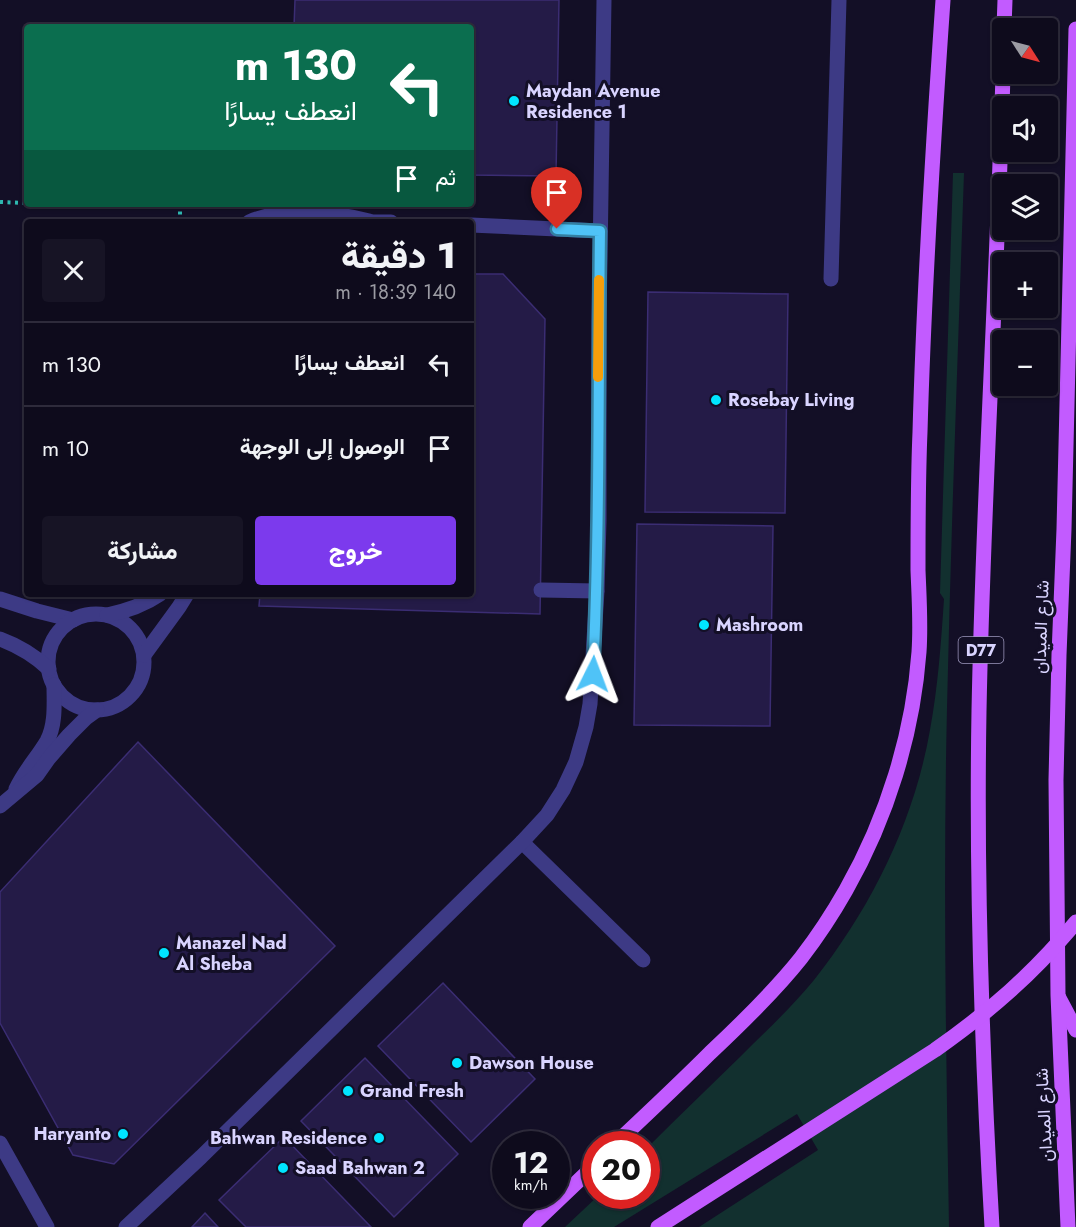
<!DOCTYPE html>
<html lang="ar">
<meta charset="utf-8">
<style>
:root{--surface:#0e0b1c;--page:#171425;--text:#f1f3f6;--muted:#9b9ba3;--line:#2e2b3b;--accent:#7c3aed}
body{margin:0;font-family:Jost,Vazirmatn,sans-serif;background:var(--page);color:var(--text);direction:rtl;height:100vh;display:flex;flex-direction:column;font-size:22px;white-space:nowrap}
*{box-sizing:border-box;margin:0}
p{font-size:20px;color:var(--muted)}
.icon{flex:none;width:33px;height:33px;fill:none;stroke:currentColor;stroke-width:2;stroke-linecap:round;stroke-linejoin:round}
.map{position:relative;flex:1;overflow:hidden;direction:ltr}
.side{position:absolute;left:24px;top:219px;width:450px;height:378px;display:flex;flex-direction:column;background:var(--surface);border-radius:6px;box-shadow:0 2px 4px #0004,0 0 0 2px var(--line);direction:rtl}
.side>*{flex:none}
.guide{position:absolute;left:24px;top:24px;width:450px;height:183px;border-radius:6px;box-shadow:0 2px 4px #0004,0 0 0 2px var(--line);direction:rtl;background:#0b6e4f;color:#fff;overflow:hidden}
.needle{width:39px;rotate:126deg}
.buttons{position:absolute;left:992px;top:18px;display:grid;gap:12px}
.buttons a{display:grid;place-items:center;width:66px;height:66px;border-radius:6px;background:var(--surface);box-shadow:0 2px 4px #0004,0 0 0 2px var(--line);font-size:30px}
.speed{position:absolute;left:492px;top:1131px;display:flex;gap:12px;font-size:30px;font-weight:700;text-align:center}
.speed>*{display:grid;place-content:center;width:78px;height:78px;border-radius:50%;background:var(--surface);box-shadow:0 2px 4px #0004,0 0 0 2px var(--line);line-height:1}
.speed small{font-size:15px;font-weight:400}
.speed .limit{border:9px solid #d22;background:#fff;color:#111}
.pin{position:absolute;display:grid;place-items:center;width:51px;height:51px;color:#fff;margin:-62px -26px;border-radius:50% 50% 50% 0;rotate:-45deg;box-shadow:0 0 6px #0007}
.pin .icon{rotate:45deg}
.me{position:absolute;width:66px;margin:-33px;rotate:3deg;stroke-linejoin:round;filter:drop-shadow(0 0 4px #0008)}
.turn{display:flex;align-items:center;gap:21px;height:126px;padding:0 18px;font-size:27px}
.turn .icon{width:78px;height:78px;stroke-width:2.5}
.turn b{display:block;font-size:42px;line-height:51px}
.then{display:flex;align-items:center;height:57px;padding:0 18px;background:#0003;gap:12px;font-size:22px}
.round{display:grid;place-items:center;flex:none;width:63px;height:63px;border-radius:6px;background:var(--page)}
.head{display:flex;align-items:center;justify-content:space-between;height:102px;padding:0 18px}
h1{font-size:36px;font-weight:800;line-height:45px}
.action{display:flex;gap:12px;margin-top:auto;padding:12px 18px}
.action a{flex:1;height:69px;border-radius:6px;background:var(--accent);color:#fff;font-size:24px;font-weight:800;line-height:69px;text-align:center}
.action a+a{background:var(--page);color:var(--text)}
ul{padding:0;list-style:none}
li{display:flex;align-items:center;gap:18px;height:84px;padding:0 18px;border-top:2px solid var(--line)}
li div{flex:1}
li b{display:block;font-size:22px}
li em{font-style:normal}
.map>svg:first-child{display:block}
</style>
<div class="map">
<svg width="1076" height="1227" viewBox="0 0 1076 1227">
<rect width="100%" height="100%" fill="#130f26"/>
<path fill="#12302f" d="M 953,173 L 964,173 C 958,351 951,529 947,708 C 943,881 946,1054 949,1227 L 699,1227 L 818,1150 L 797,1114 L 614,1227 L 565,1227 L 598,1196 L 646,1196 L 647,1148 C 678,1117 710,1086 741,1056 C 766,1031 792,1007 814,980 C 871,908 914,822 930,730 C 938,687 941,643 944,599 L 940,593 Z"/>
<g fill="#241b47" stroke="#3b2d73" stroke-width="1.5">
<polygon points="295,0 559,0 556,176 471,175 471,27 294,27"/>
<polygon points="471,274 503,274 545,319 540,614 259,606 260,594 471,594"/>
<polygon points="648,292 788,294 785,513 645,512"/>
<polygon points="637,524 773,526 770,726 634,725"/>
<polygon points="138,742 335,946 114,1164 73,1155 0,1023 0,892"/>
<polygon points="443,983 535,1079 471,1142 378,1046"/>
<polygon points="365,1058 458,1154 394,1217 301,1121"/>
<polygon points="284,1137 371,1227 246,1227 219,1200"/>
<polygon points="205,1213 218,1227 192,1227"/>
</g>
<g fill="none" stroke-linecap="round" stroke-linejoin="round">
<g stroke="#2fb8b0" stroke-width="4" stroke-dasharray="3 4.5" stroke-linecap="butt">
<polyline points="0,202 27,203"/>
<polyline points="180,222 180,204"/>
</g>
<g stroke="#3d3a85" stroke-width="15">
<path d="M 249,222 C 282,207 335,212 369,221"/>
<polyline points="363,222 391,222"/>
<polyline points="471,225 600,231"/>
<polyline points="831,279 839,0"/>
<polyline points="541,590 597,591"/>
<polyline points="0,599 37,611 73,620"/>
<circle cx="96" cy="662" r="48"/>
<path d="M 107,615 C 127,611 144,605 160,594"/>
<path d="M 0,639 C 19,646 34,655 49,669"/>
<polyline points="144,655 179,607 187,594"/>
<path d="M 16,789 C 25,770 37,758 47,741 C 56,724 54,703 54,685"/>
<polyline points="0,806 37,775 49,758 69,735 86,718 97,710"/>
<polyline points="522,842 643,960"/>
<polyline points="0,1143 47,1227"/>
<polyline points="126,1227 201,1157 522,842 547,815 563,790 576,762 586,727 590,704 597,591 599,521 599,323 604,0"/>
</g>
<g stroke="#c25bff" stroke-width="15">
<polyline points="1004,28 1005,0"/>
<polyline points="1059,998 1076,1030"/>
<path d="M 615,1144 C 647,1114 679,1084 710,1053 C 742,1023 774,992 801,958 C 818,936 833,913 846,890 C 887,818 913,734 919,652 C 921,624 919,597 918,570 C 918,524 918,478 920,432 C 924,288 933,144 943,0"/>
<polyline points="530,1227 596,1164"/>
<path d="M 992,1227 C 982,1055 976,883 979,711 C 983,498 997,286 1003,74"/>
<polyline points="1068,1227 1058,995 1056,780 1059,655 1064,529 1076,29"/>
</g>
<path stroke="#c25bff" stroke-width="15" d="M 658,1227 L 935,1050 C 989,1012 1033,974 1076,922"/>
</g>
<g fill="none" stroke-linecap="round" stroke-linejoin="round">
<g stroke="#337fa1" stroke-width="15">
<path id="route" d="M 557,229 L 600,231 C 598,379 600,526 593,674"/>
</g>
<use href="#route" stroke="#4fc3f7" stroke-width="10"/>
<polyline stroke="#f59e0b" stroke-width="10" points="598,377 599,280"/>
</g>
<g fill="#00e5ff" stroke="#130f26" stroke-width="2">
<circle cx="514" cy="101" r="6"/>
<circle cx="716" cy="400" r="6"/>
<circle cx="704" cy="625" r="6"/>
<circle cx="164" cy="953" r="6"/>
<circle cx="457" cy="1063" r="6"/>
<circle cx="348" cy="1091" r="6"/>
<circle cx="123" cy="1134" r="6"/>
<circle cx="379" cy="1138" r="6"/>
<circle cx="283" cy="1168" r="6"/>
</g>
<g text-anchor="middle" stroke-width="6" stroke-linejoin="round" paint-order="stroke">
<rect fill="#130f26" stroke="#9e99be" stroke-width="1.5" x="958.5" y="637" width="45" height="26" rx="4.5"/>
<g font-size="16" font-weight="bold" fill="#d9d4ff">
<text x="981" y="656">D77</text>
</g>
<g font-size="18" font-weight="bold" fill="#d9d4ff" stroke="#130f26" text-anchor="start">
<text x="526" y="97">Maydan Avenue<tspan x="526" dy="21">Residence 1</tspan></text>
<text x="728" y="406">Rosebay Living</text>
<text x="716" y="631">Mashroom</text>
<text x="176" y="949">Manazel Nad<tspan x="176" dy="21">Al Sheba</tspan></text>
<text x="469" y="1069">Dawson House</text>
<text x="360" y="1097">Grand Fresh</text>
<text x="111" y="1140" text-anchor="end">Haryanto</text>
<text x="367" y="1144" text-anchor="end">Bahwan Residence</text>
<text x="295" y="1174">Saad Bahwan 2</text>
</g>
<g font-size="18" fill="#d9d4ff" stroke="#130f26">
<text transform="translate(1041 627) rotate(-88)" y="6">شارع الميدان</text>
<text transform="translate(1044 1115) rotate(-93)" y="6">شارع الميدان</text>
</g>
</g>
</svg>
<div class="buttons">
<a><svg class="needle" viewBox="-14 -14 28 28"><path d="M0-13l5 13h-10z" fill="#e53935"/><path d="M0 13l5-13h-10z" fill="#9b9ba3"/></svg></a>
<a><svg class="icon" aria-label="sound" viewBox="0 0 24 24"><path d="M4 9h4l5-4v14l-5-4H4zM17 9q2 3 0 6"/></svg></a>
<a><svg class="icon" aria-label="layers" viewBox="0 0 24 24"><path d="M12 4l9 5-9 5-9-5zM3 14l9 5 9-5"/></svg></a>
<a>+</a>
<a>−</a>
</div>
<div class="speed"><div>12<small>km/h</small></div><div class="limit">20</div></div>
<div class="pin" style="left:557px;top:229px;background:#d93025"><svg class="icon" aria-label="arrive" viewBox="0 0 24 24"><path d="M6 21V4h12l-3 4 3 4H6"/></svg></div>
<svg class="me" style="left:593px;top:674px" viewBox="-20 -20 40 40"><path d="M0-17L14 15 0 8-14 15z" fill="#4fc3f7" stroke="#fff" stroke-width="4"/></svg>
<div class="guide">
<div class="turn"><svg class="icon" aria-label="left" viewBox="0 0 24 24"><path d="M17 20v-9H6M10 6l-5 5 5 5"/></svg><div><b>130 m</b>انعطف يسارًا</div></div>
<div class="then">ثم<svg class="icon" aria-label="arrive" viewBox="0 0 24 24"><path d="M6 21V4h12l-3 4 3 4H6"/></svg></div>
</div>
<section class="side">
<div class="head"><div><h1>1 دقيقة</h1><p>140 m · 18:39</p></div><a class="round"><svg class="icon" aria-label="close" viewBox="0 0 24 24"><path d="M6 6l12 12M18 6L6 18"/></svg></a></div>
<ul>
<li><svg class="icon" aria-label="left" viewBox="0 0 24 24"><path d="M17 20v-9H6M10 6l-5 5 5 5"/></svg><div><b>انعطف يسارًا</b></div><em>130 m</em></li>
<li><svg class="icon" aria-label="arrive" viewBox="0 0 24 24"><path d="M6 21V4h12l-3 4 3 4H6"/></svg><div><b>الوصول إلى الوجهة</b></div><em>10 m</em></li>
</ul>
<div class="action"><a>خروج</a><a>مشاركة</a></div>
</section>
</div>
